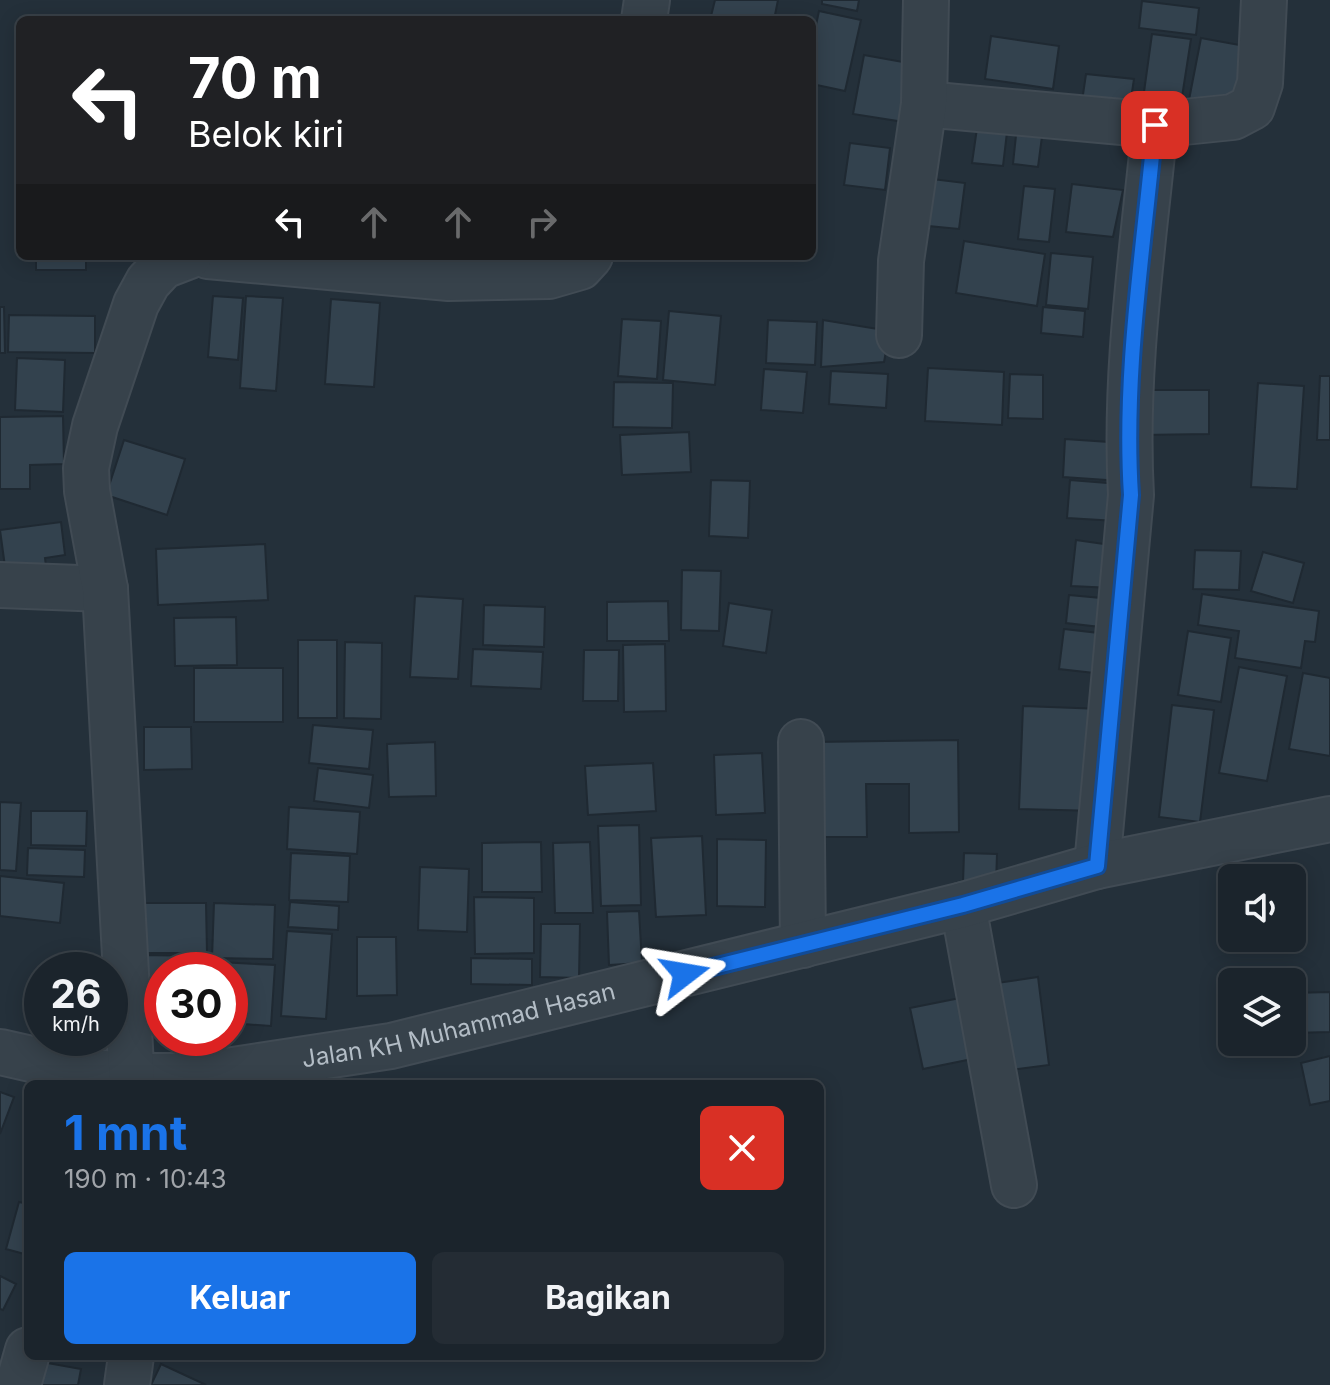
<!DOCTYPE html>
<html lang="id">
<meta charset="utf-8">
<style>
:root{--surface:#1b242c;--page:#242c34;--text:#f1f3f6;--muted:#a0a4a9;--line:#394148;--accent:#1a73e8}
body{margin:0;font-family:Inter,sans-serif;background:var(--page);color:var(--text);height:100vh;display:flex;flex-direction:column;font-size:30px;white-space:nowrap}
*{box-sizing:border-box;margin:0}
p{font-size:26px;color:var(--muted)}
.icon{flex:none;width:44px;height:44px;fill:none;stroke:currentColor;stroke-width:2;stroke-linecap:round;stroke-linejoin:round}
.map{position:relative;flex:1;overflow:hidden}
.details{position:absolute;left:24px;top:1080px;width:800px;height:280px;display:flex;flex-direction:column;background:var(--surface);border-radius:12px;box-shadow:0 4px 20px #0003,0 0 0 2px var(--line)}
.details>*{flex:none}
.top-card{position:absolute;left:16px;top:16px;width:800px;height:244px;border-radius:12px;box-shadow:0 4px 20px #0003,0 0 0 2px var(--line);background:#202124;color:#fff;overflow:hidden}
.tools{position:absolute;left:1218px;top:864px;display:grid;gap:16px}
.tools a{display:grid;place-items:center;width:88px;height:88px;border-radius:12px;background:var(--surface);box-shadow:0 4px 20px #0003,0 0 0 2px var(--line);font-size:40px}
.speed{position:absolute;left:24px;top:952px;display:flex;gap:16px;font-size:40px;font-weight:700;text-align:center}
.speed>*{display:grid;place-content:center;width:104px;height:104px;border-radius:50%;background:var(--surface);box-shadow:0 4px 20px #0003,0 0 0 2px var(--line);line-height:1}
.speed small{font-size:20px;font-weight:400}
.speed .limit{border:12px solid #d22;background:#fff;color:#111}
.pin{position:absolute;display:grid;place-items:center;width:68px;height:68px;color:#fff;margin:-34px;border-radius:16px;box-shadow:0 4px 12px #0006}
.me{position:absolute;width:88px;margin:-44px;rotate:76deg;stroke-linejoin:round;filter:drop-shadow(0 0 6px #0008)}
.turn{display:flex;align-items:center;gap:28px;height:168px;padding:0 40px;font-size:36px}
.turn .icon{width:104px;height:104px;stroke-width:2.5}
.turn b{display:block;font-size:56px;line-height:68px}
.lanes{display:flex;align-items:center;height:76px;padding:0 40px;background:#0003;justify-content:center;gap:40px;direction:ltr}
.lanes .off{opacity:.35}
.round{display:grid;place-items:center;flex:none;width:84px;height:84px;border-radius:12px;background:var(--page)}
.summary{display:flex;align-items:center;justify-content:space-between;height:136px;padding:0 40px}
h1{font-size:48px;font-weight:700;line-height:60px;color:var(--accent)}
.button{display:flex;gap:16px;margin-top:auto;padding:16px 40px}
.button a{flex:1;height:92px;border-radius:12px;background:var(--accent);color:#fff;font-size:32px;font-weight:700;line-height:92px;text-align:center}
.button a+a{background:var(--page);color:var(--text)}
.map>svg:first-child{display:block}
</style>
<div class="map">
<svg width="1330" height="1385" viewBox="0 0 1330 1385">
<rect width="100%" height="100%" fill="#24303a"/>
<g fill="#33424e" stroke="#1f2932" stroke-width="2">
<polygon points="715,0 778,0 774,20 710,20"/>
<polygon points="822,0 859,0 857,11 822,4"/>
<polygon points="1142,1 1199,8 1196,35 1139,28"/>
<polygon points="819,11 861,20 845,91 812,84 812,44"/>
<polygon points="1152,34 1191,39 1182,97 1144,92"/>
<polygon points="991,36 1059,46 1053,89 985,79"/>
<polygon points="1201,38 1245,46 1233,112 1188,105"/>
<polygon points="864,55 914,64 904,122 853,114"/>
<polygon points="1086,74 1134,79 1129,112 1081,108"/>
<polygon points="1017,126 1043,129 1038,167 1013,164"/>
<polygon points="977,128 1007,132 1003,166 972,163"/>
<polygon points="850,143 890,148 885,190 844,185"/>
<polygon points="924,178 965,183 959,229 918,225"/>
<polygon points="1072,184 1123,190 1113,237 1066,232"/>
<polygon points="1024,186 1055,189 1049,242 1018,239"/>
<polygon points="964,241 1045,254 1037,306 956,293"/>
<polygon points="1051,253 1093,257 1088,309 1046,305"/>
<rect x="36" y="256" width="50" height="14"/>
<polygon points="213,296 243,298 238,360 208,357"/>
<polygon points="246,296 283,298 276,391 240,388"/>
<polygon points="331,299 380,303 374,387 325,384"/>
<polygon points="0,307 4,307 5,353 0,353"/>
<polygon points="1043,307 1085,311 1083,337 1041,333"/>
<polygon points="669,311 721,316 715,385 663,380"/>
<polygon points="9,315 95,316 95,353 8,352"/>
<polygon points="622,319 661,321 657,379 618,376"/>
<polygon points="768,320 817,322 815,365 766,363"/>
<polygon points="823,320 890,331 884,362 821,367"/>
<polygon points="17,358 65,360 63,412 15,410"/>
<polygon points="928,368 1004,372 1002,425 925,421"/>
<polygon points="764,369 807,372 803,413 761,410"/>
<polygon points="831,371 888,374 886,408 829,404"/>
<polygon points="1010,374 1043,375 1043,419 1008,418"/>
<polygon points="1320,376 1330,376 1330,440 1317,440"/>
<polygon points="614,382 673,383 672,428 613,427"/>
<polygon points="1258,383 1304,386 1297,489 1251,487"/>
<polygon points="1140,390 1209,390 1209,434 1140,435"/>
<polygon points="63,416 64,464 30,465 30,489 0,489 0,417"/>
<polygon points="689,432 691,472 622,475 620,435"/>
<polygon points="1065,439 1124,443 1121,481 1063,477"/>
<polygon points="124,440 185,459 167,515 106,495"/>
<polygon points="711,480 750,481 748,538 709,536"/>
<polygon points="1070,480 1120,484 1117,521 1067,518"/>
<polygon points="61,522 65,555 45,558 47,574 6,574 0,530"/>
<polygon points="1076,540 1118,546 1113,588 1071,586"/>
<polygon points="265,544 268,600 158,605 156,549"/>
<polygon points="1195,550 1241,551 1239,590 1193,589"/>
<polygon points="1263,552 1304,563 1293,603 1251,591"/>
<polygon points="682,570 721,571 719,631 681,630"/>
<polygon points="1202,594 1319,611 1315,642 1305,641 1301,668 1235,658 1239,631 1198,625"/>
<polygon points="1069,595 1112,599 1109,628 1066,623"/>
<polygon points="415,596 463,599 458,679 410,677"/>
<polygon points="668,601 669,641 607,641 607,602"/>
<polygon points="729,603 772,610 766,653 723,646"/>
<polygon points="484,605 545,607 544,647 483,645"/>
<polygon points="236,617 237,665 175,666 174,618"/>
<polygon points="1064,629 1116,635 1112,675 1059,669"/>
<polygon points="1188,631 1231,638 1221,702 1178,695"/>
<rect x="298" y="640" width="39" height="78"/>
<polygon points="345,642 382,643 381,719 344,718"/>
<polygon points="665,644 666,711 624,712 623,645"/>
<polygon points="473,649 543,652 541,689 471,686"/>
<polygon points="584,650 619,650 618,701 583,701"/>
<polygon points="1239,667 1287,676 1267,781 1219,773"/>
<rect x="194" y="668" width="89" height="54"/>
<polygon points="1303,673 1330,678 1330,756 1289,749"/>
<polygon points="1172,705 1214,710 1200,822 1159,817"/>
<polygon points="1023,706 1102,709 1098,811 1019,809"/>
<polygon points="313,725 373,730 369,769 309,763"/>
<polygon points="144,727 191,727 192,769 144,770"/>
<polygon points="958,740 959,832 909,833 909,784 866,784 867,837 815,837 813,742"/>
<polygon points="435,742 436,796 389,797 387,744"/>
<polygon points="762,753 765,813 716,815 714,755"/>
<polygon points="653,763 656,811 588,815 585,766"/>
<polygon points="318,768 373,775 369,808 314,801"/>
<polygon points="0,802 21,803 16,871 0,870"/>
<polygon points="289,807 360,812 357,854 287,849"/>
<polygon points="31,811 87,811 86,846 31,845"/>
<polygon points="639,825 641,905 601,906 598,826"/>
<polygon points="702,836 706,915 656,917 651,838"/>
<polygon points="717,839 766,840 765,907 717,906"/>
<polygon points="541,842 542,892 482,892 482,843"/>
<polygon points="590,842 593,913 555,913 553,843"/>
<polygon points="28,848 85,850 84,877 27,875"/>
<polygon points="291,853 350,856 348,902 289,900"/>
<polygon points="964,853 997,854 996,884 963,883"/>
<polygon points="420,867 469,869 467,932 418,930"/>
<polygon points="0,876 64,883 60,923 0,916"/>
<polygon points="474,897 534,898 534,953 475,954"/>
<polygon points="290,902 339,906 338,930 288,927"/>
<polygon points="138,903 206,903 207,953 138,953"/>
<polygon points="214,903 275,905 273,959 212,958"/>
<polygon points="639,911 642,963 609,965 607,912"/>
<polygon points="541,924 580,924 579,978 540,977"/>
<polygon points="287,931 332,934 326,1019 281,1016"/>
<polygon points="357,937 396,937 397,995 357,996"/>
<polygon points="139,955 208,956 208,970 162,970 162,1022 156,1022 156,1001 138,1002"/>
<polygon points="471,958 532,959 532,985 471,984"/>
<polygon points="219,962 275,965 271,1026 230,1023 230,970 218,970"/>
<polygon points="1038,977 1049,1065 1002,1071 990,984"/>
<polygon points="1330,992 1330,1032 1292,1033 1292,993"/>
<polygon points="965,997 977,1058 923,1069 910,1008"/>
<polygon points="1330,1056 1330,1101 1310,1105 1301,1063"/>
<polygon points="0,1092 14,1097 0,1134"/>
<polygon points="19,1202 28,1204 28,1255 6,1249"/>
<polygon points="0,1276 16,1284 3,1310 0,1309"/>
<polygon points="42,1362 81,1369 78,1385 37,1385"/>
<polygon points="161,1364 206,1385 151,1385"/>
</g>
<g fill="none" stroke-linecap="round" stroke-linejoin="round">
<g stroke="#414b54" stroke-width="48">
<g id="minor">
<polyline points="644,20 647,0"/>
<polyline points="924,104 1155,125 1233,117 1252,107 1260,83 1264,0"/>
<polyline points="208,256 449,278 549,276 580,267 590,256"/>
<polyline points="899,335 901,261 924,104 926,0"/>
<polyline points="0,585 105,589"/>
<polyline points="801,742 803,945"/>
<path d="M 1097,866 L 1131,495 C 1124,372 1143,248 1155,125"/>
<polyline points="963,905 1014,1185"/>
<path id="s1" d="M 0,1052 L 84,1071 L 131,1076 L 194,1076 L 391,1046 L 963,905 L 1097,866 L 1330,819"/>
<polyline points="132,1084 105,589 87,491 86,468 95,426 136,304 148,282 163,266 189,256"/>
<polyline points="18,1385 28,1350"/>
<polyline points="127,1385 131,1356"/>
</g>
</g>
<use href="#minor" stroke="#37424b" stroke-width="44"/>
</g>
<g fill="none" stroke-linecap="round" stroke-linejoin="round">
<g stroke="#114b97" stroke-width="20">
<path id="route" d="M 685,974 L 963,905 L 1097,866 L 1131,495 C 1123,372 1144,248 1155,125"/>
</g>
<use href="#route" stroke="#1a73e8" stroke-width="14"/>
</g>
<g text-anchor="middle" stroke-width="8" stroke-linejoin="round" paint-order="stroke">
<g font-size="24" fill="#b3bdc6" stroke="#1d2730">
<text dy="8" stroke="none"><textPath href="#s1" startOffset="466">Jalan KH Muhammad Hasan</textPath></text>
</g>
</g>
</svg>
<div class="tools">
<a><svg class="icon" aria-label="sound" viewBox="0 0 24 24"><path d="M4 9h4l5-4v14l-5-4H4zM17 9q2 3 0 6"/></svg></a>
<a><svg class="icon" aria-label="layers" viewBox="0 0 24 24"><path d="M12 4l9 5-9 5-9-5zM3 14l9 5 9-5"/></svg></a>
</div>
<div class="speed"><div>26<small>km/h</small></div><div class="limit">30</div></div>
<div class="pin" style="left:1155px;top:125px;background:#d93025"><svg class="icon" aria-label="arrive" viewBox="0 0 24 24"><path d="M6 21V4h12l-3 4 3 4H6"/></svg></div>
<svg class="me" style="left:685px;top:974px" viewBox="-20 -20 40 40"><path d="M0-17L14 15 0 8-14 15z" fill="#1a73e8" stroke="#fff" stroke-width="4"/></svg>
<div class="top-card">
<div class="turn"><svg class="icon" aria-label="left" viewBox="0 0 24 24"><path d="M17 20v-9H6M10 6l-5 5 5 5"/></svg><div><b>70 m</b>Belok kiri</div></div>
<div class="lanes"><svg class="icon" aria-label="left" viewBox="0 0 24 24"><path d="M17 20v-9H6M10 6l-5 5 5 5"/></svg><svg class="icon off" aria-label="ahead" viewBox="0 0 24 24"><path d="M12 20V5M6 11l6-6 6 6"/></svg><svg class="icon off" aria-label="ahead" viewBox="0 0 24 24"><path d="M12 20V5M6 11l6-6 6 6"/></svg><svg class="icon off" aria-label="right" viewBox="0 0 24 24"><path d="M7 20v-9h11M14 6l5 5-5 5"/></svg></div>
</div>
<section class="details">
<div class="summary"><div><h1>1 mnt</h1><p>190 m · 10:43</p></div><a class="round" style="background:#d93025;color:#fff"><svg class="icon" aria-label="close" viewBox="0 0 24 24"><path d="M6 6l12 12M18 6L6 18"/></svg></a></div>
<div class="button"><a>Keluar</a><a>Bagikan</a></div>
</section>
</div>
